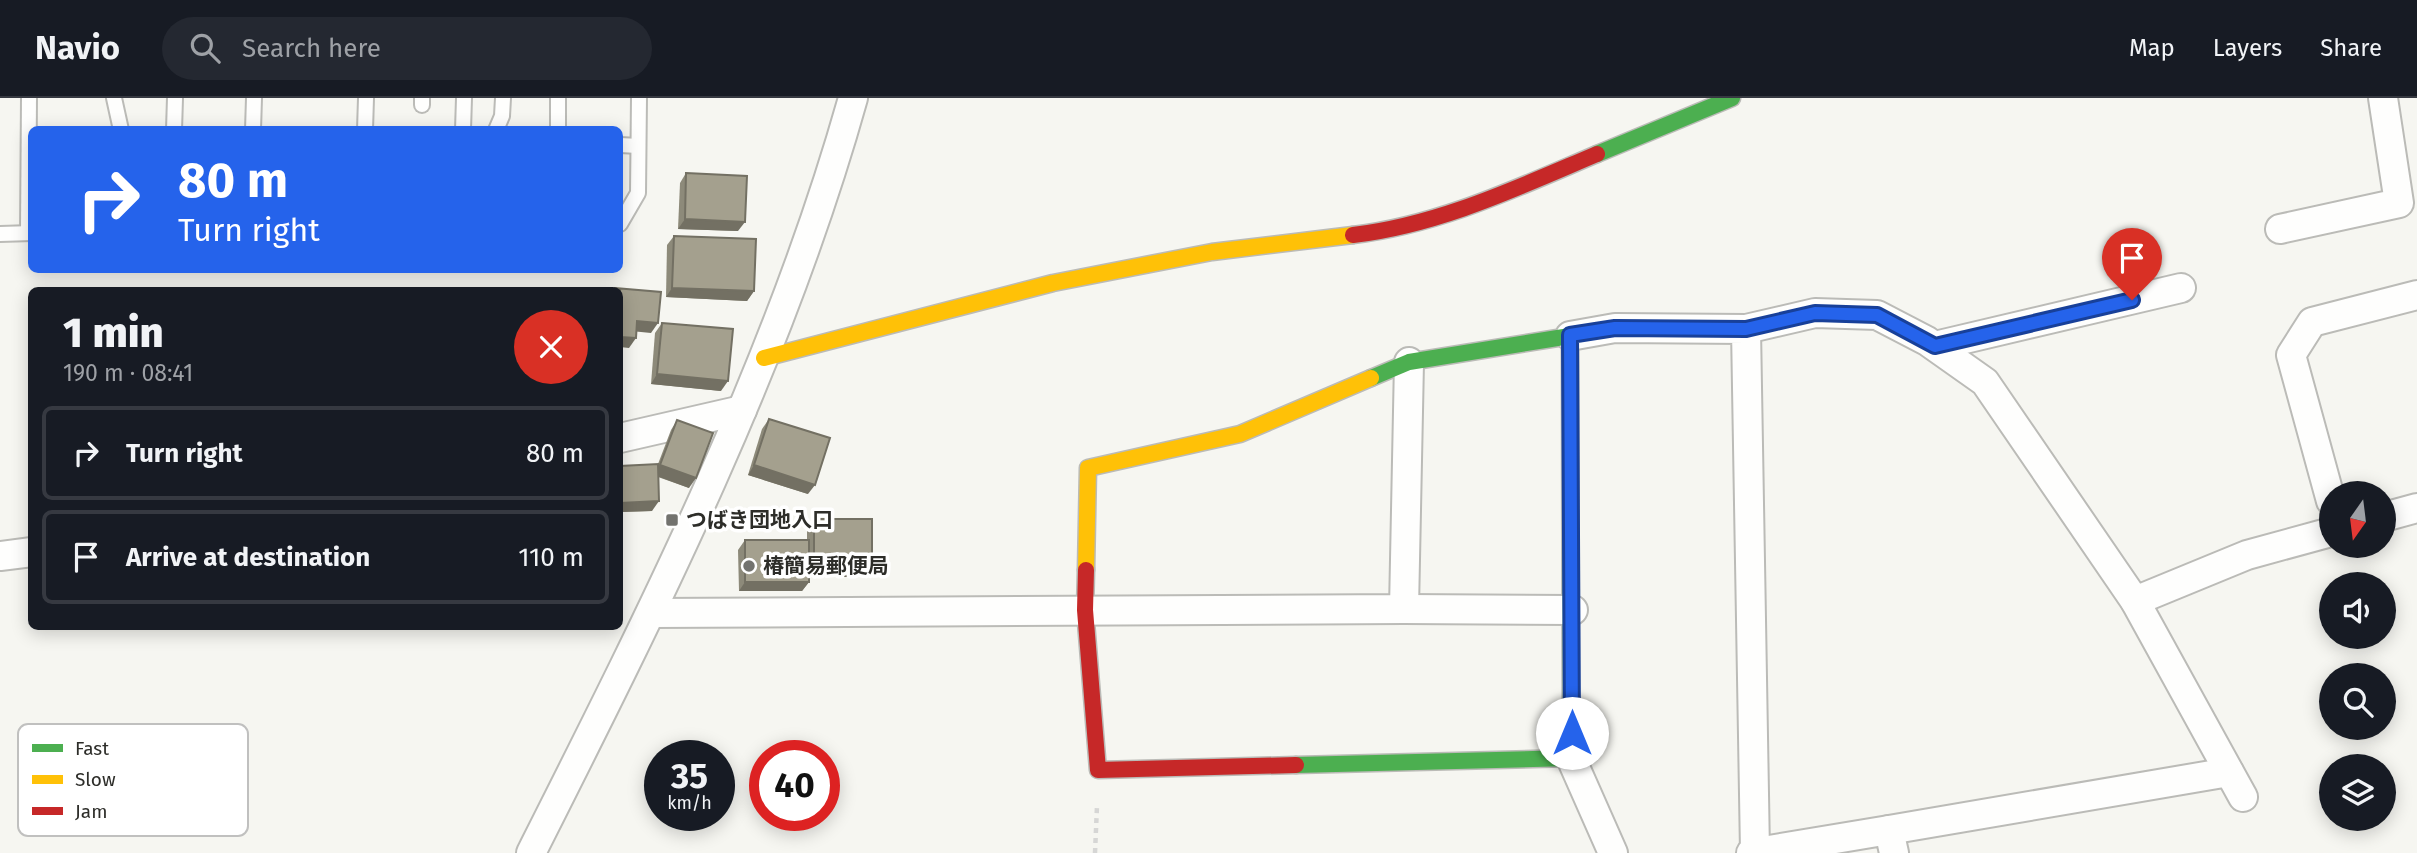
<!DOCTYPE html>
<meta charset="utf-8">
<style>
:root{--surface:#171b24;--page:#242831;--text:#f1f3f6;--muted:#9ea1a6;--line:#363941}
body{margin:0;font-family:"Fira Sans","Noto Sans JP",sans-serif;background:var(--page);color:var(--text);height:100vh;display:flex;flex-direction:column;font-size:26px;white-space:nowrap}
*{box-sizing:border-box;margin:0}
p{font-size:23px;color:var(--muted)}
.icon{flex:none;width:38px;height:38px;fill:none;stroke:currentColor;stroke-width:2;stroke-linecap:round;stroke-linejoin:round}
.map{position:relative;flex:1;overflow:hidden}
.sheet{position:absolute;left:28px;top:189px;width:595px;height:343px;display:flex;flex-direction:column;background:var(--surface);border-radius:10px;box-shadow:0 4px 18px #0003}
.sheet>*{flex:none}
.hud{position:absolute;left:28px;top:28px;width:595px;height:147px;border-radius:10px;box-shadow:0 4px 18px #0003;background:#2563eb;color:#fff;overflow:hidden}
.needle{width:46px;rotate:194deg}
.controls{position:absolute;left:2319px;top:383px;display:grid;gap:14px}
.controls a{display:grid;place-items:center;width:77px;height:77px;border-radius:50%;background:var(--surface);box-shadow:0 4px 18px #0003;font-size:35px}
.speed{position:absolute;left:644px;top:642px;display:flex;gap:14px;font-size:35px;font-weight:700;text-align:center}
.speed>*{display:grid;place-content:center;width:91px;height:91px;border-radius:50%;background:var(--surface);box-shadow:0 4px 18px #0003;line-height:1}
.speed small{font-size:18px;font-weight:400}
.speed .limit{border:10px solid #d22;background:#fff;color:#111}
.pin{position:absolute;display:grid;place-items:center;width:60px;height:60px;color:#fff;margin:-72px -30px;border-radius:50% 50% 50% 0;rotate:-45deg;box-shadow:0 0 7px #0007}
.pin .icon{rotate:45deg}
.me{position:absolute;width:77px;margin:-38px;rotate:0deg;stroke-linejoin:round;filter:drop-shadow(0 0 5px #0008)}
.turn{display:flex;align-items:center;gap:24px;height:147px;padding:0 35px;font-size:32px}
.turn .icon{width:91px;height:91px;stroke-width:2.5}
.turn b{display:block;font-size:49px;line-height:60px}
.round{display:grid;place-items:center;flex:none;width:74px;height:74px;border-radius:37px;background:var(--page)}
.head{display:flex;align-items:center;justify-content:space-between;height:119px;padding:0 35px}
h1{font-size:42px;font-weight:800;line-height:52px}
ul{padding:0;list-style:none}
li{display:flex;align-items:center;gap:21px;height:94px;margin:0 14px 10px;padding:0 21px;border:4px solid var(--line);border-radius:10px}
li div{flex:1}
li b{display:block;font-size:26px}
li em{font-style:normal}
header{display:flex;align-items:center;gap:42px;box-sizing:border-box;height:98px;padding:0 35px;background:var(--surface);border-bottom:2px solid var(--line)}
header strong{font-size:33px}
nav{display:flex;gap:38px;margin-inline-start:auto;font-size:24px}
.search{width:490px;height:63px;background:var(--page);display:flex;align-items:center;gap:18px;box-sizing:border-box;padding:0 24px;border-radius:38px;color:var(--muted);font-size:26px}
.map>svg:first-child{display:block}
</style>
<header>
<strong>Navio</strong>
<div class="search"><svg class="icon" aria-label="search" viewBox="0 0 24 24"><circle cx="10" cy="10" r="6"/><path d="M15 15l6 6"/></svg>Search here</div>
<nav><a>Map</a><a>Layers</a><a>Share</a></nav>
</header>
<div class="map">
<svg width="2417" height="755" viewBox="0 0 2417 755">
<rect width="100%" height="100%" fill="#f6f6f1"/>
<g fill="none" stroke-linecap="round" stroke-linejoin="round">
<g stroke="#bbbbb7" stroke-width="18">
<g id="lane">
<polyline points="114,0 121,32"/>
<polyline points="422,7 422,0"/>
<polyline points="174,32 175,0"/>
<polyline points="253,32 254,0"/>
<polyline points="365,32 366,0"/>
<polyline points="463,32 464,0"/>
<polyline points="496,32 502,18 503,0"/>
<polyline points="558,32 558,0"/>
<polyline points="620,47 638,48"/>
<polyline points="620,126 638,95 639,0"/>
<polyline points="28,135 29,0"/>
<polyline points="0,136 32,135"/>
</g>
</g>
<g stroke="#bbbbb7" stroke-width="32">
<g id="street">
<polyline points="2280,131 2399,105 2383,0"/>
<polyline points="1746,231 1815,215 1877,217 1927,243 1985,284 2135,503 2243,699"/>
<polyline points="1570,238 1615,230 1746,231 1755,754"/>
<polyline points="1935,248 2181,190"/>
<polyline points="620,340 742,312"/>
<polyline points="2331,403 2291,257 2312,224 2417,197"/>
<polyline points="2384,419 2417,410"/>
<polyline points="0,458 32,454"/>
<polyline points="2135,503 2247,457 2331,434"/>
<polyline points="1404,511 1573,512"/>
<polyline points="651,515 1404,511 1409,264"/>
<polyline points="1571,660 1613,755"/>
<polyline points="1889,732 2229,674"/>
<path d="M 531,755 C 654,511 779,264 853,0"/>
<polyline points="1751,755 1889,732 1894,755"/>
</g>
</g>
<g stroke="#bbbbb7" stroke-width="19">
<g id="fast">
<polyline points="1597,56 1732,0"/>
<polyline points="1371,280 1409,264 1570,238"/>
<polyline points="1296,667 1571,660 1570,238"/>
</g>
</g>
<g stroke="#bbbbb7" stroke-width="19">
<g id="slow">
<polyline points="764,260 1053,185 1212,154 1353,137"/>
<polyline points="1086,472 1088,370 1240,336 1371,280"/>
</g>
</g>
<g stroke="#bbbbb7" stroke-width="19">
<g id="jam">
<path d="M 1353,137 C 1439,127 1519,89 1597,56"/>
<polyline points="1086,472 1085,512 1098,672 1296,667"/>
</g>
</g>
<polyline stroke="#d6d6d5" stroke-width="4.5" stroke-dasharray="5 5" stroke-linecap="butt" points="1095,755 1097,708"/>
<use href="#lane" stroke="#fefefd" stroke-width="14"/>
<use href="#street" stroke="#fefefd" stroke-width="28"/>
<use href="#fast" stroke="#4caf50" stroke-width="16"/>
<use href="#slow" stroke="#ffc107" stroke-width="16"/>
<use href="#jam" stroke="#c62828" stroke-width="16"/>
</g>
<g fill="#8d8a7a">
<polygon points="686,75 738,133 678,131 680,85"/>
<polygon points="674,138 754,193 747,203 666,199 667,147"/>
<polygon points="662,225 721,293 651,286 655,235"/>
<polygon points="769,321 808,396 748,377 762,331"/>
<polygon points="677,322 689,390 658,379 652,413 620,414 620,368 658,366 671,332"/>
<polygon points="814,421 872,469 866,479 809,479 809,484 802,493 739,493 738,452 745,442 807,442 807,431"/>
</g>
<g fill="#737063">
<polygon points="685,121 745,124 738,133 678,131"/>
<polygon points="672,190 754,193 747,203 666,199"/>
<polygon points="637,223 658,225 651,235 631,233"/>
<polygon points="620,239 636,240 629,250 620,249"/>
<polygon points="657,276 728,283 721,293 651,286"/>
<polygon points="660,367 696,380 689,390 654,377"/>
<polygon points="754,367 815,387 808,396 748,377"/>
<polygon points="659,403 652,413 620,414 620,405"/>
<polygon points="872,469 866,479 807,479 814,470"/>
<polygon points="745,484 809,484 802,493 739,493"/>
</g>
<g fill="#a4a08e" stroke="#737063" stroke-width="2">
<polygon points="686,75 747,78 745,124 685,121"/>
<polygon points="674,138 756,141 754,193 672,190"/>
<polygon points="615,190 661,194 658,225 637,223 636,240 620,239 620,192 615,192"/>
<polygon points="662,225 733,231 728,283 657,276"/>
<polygon points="769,321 830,340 815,387 754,367"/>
<polygon points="677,322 713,335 696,380 660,367"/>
<polygon points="658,366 659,403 620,405 620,368"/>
<polygon points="814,421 872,421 872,469 814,470"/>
<rect x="745" y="442" width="64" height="42"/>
</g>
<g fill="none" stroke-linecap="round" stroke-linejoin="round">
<g stroke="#184099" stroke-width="18">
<polyline id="route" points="1572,635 1570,237 1615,230 1746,231 1815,215 1877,217 1935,248 2132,202"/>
</g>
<use href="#route" stroke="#2563eb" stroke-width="12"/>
</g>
<g fill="#73736f" stroke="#fff" stroke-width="2.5">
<rect x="665" y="415" width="14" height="14" rx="3.5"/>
<circle cx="749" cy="468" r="7"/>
</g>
<g text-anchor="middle" stroke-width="7" stroke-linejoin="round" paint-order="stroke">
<g font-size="21" font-weight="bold" fill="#2d2d29" stroke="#fff" text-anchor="start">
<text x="686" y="429">つばき団地入口</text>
<text x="763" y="475">椿簡易郵便局</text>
</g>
</g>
<rect x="18" y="626" width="230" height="112" rx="10" fill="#fff" stroke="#c0c0bf" stroke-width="2"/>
<rect x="32" y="646" width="31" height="8" fill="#4caf50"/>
<rect x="32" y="677" width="31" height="9" fill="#ffc107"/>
<rect x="32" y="709" width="31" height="8" fill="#c62828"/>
<g font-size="19" fill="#2d2d29">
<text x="75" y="657">Fast</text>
<text x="75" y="688">Slow</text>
<text x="75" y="720">Jam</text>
</g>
</svg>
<div class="controls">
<a><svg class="needle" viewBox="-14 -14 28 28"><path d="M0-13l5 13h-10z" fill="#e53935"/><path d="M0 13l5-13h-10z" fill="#9ea1a6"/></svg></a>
<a><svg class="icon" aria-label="sound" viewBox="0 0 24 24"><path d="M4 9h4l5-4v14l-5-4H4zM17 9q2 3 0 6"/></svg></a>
<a><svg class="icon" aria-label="search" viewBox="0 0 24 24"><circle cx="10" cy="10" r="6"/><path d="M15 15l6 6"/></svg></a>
<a><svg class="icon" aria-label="layers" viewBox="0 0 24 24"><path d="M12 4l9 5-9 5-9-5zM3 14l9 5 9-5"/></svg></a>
</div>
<div class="speed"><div>35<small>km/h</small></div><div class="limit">40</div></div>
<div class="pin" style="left:2132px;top:202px;background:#d93025"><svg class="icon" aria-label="arrive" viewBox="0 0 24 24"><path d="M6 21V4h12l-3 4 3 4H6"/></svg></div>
<svg class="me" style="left:1572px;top:635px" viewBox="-20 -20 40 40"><circle r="19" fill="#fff"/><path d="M0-13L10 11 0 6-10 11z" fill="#2563eb"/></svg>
<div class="hud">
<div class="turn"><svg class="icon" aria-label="right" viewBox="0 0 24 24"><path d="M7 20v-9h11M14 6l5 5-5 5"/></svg><div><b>80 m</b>Turn right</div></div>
</div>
<section class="sheet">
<div class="head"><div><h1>1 min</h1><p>190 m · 08:41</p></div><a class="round" style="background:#d93025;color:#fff"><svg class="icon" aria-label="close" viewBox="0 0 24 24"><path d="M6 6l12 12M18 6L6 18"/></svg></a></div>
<ul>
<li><svg class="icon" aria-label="right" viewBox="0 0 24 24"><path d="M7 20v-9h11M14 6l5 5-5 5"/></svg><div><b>Turn right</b></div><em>80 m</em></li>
<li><svg class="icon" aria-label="arrive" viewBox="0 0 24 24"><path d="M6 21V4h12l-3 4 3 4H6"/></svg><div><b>Arrive at destination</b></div><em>110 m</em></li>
</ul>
</section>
</div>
